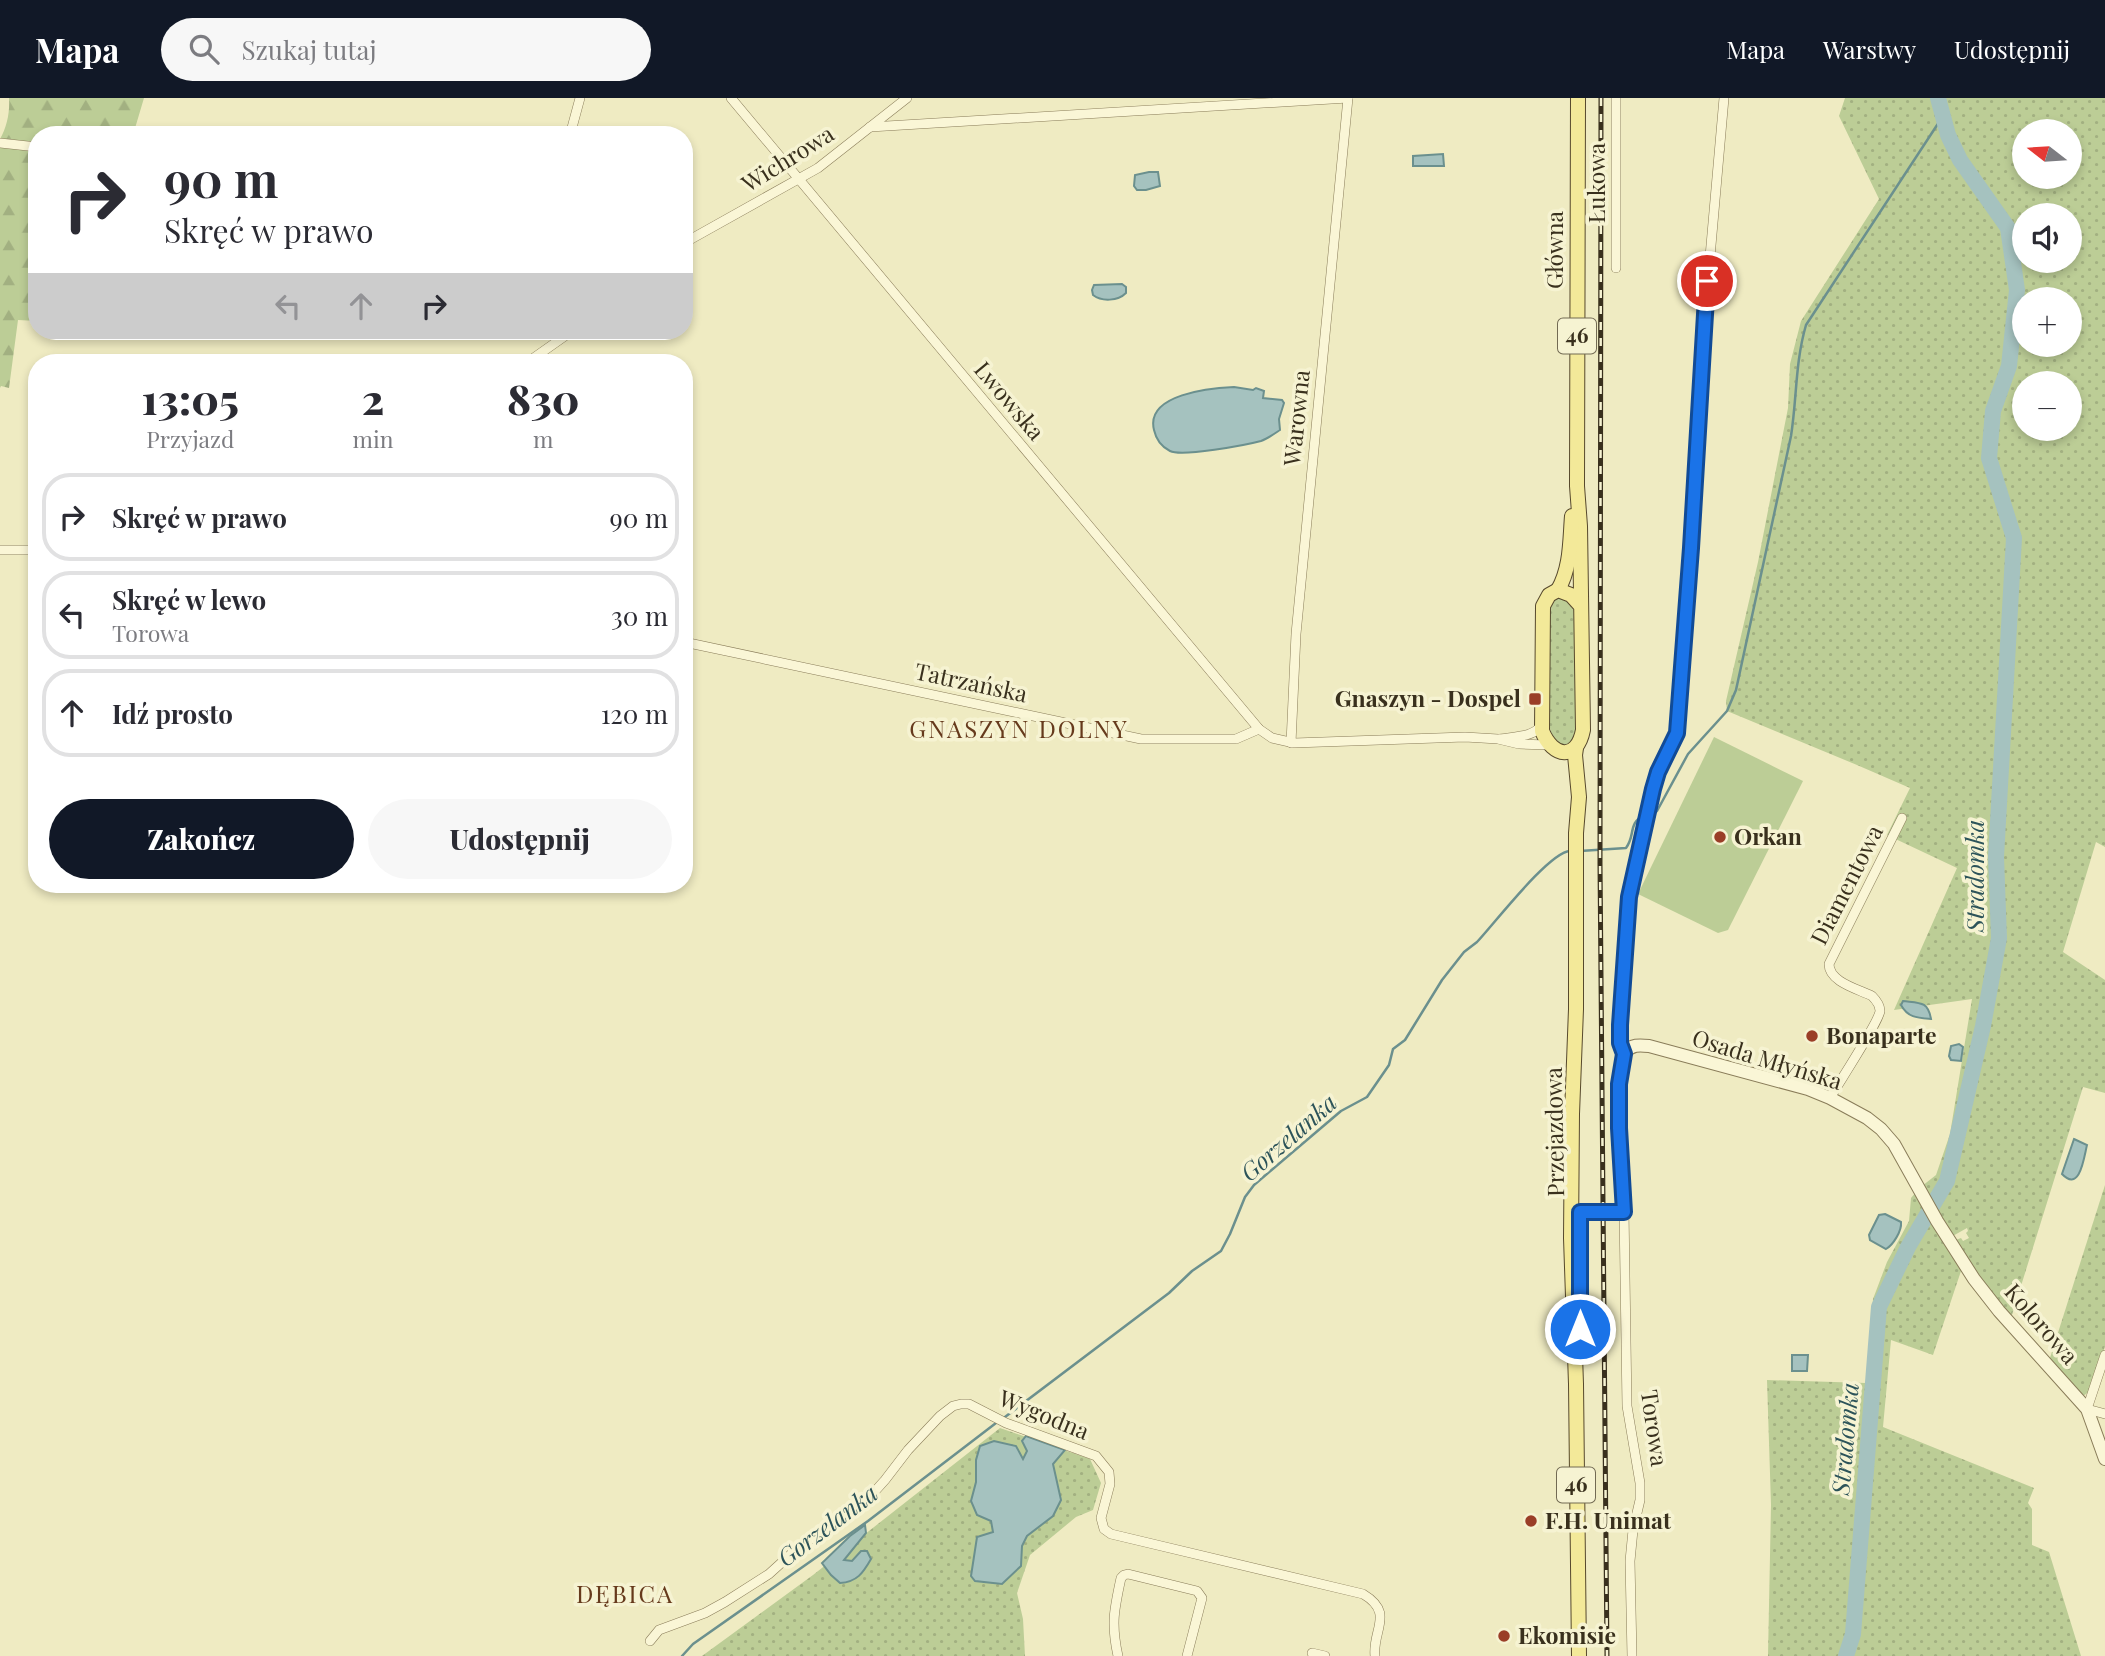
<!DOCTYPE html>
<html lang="pl">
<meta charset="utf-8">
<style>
:root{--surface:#fff;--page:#f7f7f7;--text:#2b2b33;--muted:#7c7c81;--line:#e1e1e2;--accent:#111827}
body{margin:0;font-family:"Playfair Display",serif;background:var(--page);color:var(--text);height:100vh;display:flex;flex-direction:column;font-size:26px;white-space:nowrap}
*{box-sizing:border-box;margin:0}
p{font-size:23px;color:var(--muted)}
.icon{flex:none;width:38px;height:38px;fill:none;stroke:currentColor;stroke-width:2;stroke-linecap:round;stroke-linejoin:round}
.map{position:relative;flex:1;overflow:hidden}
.side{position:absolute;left:28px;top:256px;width:665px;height:539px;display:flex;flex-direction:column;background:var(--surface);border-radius:28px;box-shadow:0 4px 10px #0003}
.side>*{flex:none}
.guide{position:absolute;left:28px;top:28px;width:665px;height:214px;border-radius:28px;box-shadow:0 4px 10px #0003;background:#fff;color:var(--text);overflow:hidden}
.needle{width:46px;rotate:287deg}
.tools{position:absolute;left:2012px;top:21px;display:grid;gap:14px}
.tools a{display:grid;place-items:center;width:70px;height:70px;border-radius:50%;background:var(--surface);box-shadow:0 4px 10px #0003;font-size:35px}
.pin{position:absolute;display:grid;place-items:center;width:60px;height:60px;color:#fff;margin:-30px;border:4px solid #fff;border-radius:50%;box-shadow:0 2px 7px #0007}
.me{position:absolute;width:77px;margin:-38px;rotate:0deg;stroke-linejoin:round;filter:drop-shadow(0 0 5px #0008)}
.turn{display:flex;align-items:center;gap:24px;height:147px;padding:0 21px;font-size:32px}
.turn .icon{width:91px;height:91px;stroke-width:2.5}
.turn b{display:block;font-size:49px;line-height:60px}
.lanes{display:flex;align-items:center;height:66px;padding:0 21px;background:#0003;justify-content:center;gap:35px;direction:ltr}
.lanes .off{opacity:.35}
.eta{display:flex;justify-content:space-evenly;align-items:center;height:119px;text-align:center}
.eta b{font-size:42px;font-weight:800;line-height:49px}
.cta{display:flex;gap:14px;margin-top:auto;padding:14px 21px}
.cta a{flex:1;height:80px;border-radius:42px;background:var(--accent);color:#fff;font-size:28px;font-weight:800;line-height:80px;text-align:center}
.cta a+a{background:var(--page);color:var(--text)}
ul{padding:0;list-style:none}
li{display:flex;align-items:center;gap:21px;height:88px;margin:0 14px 10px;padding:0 7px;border:4px solid var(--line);border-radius:28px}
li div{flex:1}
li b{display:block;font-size:26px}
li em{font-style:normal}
header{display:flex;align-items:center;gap:42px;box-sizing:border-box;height:98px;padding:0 35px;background:var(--accent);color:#fff}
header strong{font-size:33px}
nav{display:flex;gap:38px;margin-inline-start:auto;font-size:24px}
.search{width:490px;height:63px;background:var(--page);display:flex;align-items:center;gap:18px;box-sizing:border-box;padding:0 24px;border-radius:38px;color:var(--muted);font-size:26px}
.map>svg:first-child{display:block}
</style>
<header>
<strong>Mapa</strong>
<div class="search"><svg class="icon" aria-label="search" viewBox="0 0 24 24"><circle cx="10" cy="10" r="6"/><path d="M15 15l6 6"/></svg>Szukaj tutaj</div>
<nav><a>Mapa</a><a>Warstwy</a><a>Udostępnij</a></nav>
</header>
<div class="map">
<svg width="2105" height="1558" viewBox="0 0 2105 1558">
<defs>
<pattern id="grass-dots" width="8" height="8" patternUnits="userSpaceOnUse" patternTransform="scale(1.75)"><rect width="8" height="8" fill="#bccd96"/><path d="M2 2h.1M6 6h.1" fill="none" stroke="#a2b081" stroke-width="1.8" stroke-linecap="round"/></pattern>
<pattern id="forest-firs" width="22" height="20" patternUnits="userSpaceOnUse" patternTransform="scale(1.75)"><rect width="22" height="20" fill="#bccd96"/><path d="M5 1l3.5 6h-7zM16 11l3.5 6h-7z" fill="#a2b081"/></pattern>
</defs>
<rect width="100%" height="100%" fill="#efebc2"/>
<g fill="url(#grass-dots)" fill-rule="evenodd">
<path d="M 1845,0 L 2105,0 L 2105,749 L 2096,744 L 2063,854 L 2105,882 L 2105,995 L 2083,989 L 2011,1220 L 1953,1143 L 1961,1140 L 1963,1143 L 1969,1140 L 1966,1135 L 1968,1133 L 1967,1130 L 1951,1139 L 1922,1088 L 1936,1077 L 1950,1036 L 1972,901 L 1894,912 L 1957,770 L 1887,737 L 1910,690 L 1857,667 L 1727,613 L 1726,603 L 1758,464 L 1788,310 L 1790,266 L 1801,223 L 1879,101 L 1839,18 ZM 2025,33 L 2070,33 L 2070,79 L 2025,79 ZM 2025,117 L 2070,117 L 2070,163 L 2025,163 ZM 2025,201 L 2070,201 L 2070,247 L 2025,247 ZM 2025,285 L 2070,285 L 2070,331 L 2025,331 Z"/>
<path d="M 1561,497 L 1569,501 L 1576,513 L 1579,630 L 1569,648 C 1554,647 1551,636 1548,623 L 1546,517 L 1554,503 Z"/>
<polygon points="2105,1087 2105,1248 2096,1280 2089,1294 2083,1298 2049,1263"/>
<polygon points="1916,1094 1962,1170 1933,1257 1891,1242 1883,1329 2034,1390 2028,1405 2032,1411 2032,1447 2049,1454 2081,1558 1768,1558 1771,1407 1767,1282 1866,1285 1873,1201 1887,1164 1909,1123 1911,1100"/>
<polygon points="1000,1330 1090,1361 1101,1385 1093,1412 1076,1419 1030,1457 1017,1495 1023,1521 1025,1558 702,1558 813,1477"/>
</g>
<path fill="url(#forest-firs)" d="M 9,0 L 144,0 L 133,37 L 37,37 L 37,223 L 18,222 L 9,290 L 1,288 L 0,290 L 0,41 C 7,29 10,14 9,0 Z"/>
<polygon fill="#bccd96" points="1714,639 1803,683 1728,832 1718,835 1638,796"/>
<g fill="#a5c2bf" stroke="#6b908e" stroke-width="2">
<polygon points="1443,56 1444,68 1413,68 1413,58"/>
<polygon points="1149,74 1158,74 1160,88 1146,92 1137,92 1134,88 1135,77"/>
<path d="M 1122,186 L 1126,189 L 1126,195 C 1118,203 1102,204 1093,197 L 1092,192 L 1094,187 Z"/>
<path d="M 1234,289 L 1253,292 L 1256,290 L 1264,293 L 1263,300 L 1282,302 L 1284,305 L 1279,321 L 1280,332 C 1274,336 1267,341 1261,343 C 1246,347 1182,359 1170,353 C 1162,349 1156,341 1154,332 C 1145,296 1211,290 1234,289 Z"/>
<path d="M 1903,903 C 1920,905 1928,903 1931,921 C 1918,920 1908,920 1901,907 Z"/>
<polygon points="1959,946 1963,949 1961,963 1951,962 1949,958 1951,948"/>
<path d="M 2074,1041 L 2087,1047 C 2084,1059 2080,1095 2062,1076 Z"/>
<path d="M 1885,1116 L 1901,1124 C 1902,1133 1893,1147 1886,1151 L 1870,1142 L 1869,1137 L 1879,1117 Z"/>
<polygon points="1792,1257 1808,1257 1807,1273 1792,1273"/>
<polygon points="1026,1338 1065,1352 1053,1366 1061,1402 1053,1418 1027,1438 1022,1448 1021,1468 1002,1486 975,1483 971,1478 977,1439 993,1434 991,1423 977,1417 971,1403 976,1384 976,1362 980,1348 994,1343 1016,1348 1023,1361 1027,1353 1022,1343"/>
<path d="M 865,1427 L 866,1435 L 844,1462 L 852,1463 L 861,1453 L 867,1453 L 871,1461 C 863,1475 857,1484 840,1485 L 831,1477 L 822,1465 L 850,1438 Z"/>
</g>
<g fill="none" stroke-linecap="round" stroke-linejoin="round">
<g stroke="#6b908e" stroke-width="2.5">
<path d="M 1652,715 L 1657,713 L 1688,656 L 1727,613 L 1736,592 L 1791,338 C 1797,300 1795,265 1806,227 L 1943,18"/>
<path d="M 1580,753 L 1626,750 C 1636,737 1627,726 1645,716"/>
<path d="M 1005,1319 L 1169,1195 L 1192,1173 L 1221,1153 L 1230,1136 L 1245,1099 L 1254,1087 L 1341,1013 L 1367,999 L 1389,967 L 1393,951 L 1405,942 L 1442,882 L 1464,854 L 1477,844 C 1494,826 1549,754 1570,753"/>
<polyline points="682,1558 693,1546 868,1423 996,1325"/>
</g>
<polyline stroke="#a5c2bf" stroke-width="16" points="1846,1558 1853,1536 1879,1209 1908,1149 1947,1083 1983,928 1999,840 1996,759 2014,440 1989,360 1993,313 2009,268 2017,192 2008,130 1960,62 1948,37 1938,0"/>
<g stroke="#897c59" stroke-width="10">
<g id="minor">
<polyline points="731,0 1259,631 1272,640 1294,645 1465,639 1498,641 1519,646 1549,647"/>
<polyline points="1616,0 1616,170"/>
<polyline points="870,29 1348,0"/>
<polyline points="570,37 580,0"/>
<polyline points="0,45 37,49"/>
<polyline points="684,145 818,70 907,0"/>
<polyline points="528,264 572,233"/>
<polyline points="0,452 37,452"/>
<polyline points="684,544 1141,641 1236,641 1259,631"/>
<path d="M 1500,641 C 1515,638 1531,640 1541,628"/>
<polyline points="1291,645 1296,536 1348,0"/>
<polyline points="1624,956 1620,945 1620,927 1629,798 1653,691 1658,674 1677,635 1691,450 1706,204 1724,0"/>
<path d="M 1830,1000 C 1838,986 1879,924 1880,913 C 1880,907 1876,902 1872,898 C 1858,891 1829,884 1829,866 L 1902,720"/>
<polyline points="1624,1113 1627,1308 1640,1385 1640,1402 1633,1432 1630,1463 1632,1558"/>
<polyline points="2105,1257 2087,1311 2105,1316"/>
<path d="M 650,1543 L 659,1532 L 705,1515 L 725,1504 L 769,1476 L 801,1447 L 847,1419 L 867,1402 L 885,1382 L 908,1352 L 940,1318 L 953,1308 L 961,1306 L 969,1306 L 1006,1325 L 1096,1358 L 1109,1374 L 1110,1386 L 1101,1420 L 1104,1431 L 1111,1436 L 1363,1496 C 1395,1515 1372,1532 1375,1558"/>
<polyline points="1312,1555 1325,1558"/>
<path d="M 1118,1558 C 1111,1526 1114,1512 1121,1480 L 1124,1477 L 1128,1476 L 1197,1493 L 1202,1500 L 1187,1558"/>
</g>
</g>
<g stroke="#897c59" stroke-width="14">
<path id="tertiary" d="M 1580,1114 L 1624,1113 C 1622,1085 1612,974 1625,955 C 1631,946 1640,947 1649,948 L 1808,991 L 1830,1000 L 1867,1020 L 1881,1031 L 1894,1046 L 1937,1123 L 1974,1181 L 1999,1213 L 2087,1311 L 2105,1361"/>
</g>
<g stroke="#57492d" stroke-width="16">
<g id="primary">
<path d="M 1578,0 L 1577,388 L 1580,428 L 1583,632 C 1577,663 1553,660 1542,633 L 1543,508 L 1549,497 L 1558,492 L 1571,497 L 1581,508"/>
<path d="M 1558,492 C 1571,469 1570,443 1572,418"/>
<polyline points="1576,650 1575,657 1579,699 1576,735 1576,911 1572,1016 1571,1140 1576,1286 1579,1558"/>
</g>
</g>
<use href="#minor" stroke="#faf6d6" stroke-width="9"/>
<use href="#tertiary" stroke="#faf6d6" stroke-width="12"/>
<use href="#primary" stroke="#f3e999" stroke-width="14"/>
<g stroke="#39301d" stroke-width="5">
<polyline id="rail" points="1601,0 1600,766 1607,1558"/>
</g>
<use href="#rail" stroke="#f6f3d2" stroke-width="2.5" stroke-dasharray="8" stroke-linecap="butt"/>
</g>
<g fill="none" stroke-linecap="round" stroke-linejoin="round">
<g stroke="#114b97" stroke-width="18">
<polyline id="route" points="1580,1231 1580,1114 1624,1114 1619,1030 1619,986 1624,956 1620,945 1620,927 1629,799 1653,691 1658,674 1677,635 1691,450 1707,183"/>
</g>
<use href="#route" stroke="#1a73e8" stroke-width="12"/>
</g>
<g fill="#9a3e27" stroke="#f6f3d2" stroke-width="2.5">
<rect x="1528" y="594" width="14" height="14" rx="3.5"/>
<circle cx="1720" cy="739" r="7"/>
<circle cx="1812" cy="938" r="7"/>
<circle cx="1531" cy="1423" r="7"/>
<circle cx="1504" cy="1538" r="7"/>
</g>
<g text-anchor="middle" stroke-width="7" stroke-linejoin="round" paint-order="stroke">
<g fill="#f6f3d2" stroke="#726a53" stroke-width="2">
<rect x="1558" y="220.5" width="38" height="35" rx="5"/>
<rect x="1557" y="1369.5" width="38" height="35" rx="5"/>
</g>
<g font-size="21" font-weight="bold" fill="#39301d">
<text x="1577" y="245">46</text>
<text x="1576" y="1394">46</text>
</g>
<g font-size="23" fill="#39301d" stroke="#f6f3d2">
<text transform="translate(788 61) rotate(-32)" y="8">Wichrowa</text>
<text transform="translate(1597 85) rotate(-90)" y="8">Łukowa</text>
<text transform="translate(1555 152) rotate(-90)" y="8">Główna</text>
<text transform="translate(1009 303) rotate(50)" y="8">Lwowska</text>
<text transform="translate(1297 320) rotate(-84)" y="8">Warowna</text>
<text transform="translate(971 585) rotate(12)" y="8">Tatrzańska</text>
<text transform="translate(1847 787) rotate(-63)" y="8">Diamentowa</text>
<text transform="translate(1767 962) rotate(17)" y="8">Osada Młyńska</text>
<text transform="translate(1555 1034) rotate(-91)" y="8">Przejazdowa</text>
<text transform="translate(2041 1226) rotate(49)" y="8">Kolorowa</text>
<text transform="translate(1044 1317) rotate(22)" y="8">Wygodna</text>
<text transform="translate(1654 1330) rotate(82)" y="8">Torowa</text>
</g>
<g font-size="23" font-weight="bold" fill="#39301d" stroke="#f6f3d2" text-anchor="start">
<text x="1521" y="609" text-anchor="end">Gnaszyn - Dospel</text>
<text x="1734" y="747">Orkan</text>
<text x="1826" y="946">Bonaparte</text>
<text x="1545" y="1431">F.H. Unimat</text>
<text x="1518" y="1546">Ekomisie</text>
</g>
<g font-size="24" letter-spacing="2" fill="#663a1c" stroke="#f6f3d2">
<text x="1019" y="640">GNASZYN DOLNY</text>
<text x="625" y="1505">DĘBICA</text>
</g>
<g font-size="24" font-style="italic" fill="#2c5359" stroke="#f6f3d2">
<text transform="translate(1976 778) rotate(-90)" y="8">Stradomka</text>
<text transform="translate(1289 1040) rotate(-41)" y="8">Gorzelanka</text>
<text transform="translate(1846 1341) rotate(-85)" y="8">Stradomka</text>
<text transform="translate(828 1428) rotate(-37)" y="8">Gorzelanka</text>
</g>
</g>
</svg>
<div class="tools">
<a><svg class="needle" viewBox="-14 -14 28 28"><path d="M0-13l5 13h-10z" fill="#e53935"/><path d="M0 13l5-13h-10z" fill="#7c7c81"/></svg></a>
<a><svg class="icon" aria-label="sound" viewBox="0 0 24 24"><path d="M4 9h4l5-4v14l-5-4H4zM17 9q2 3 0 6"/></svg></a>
<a>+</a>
<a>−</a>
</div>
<div class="pin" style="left:1707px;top:183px;background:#d93025"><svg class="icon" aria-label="arrive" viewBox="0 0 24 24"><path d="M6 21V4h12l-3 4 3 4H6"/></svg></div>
<svg class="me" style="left:1580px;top:1231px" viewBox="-20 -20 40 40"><circle r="17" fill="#1a73e8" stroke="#fff" stroke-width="3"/><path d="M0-11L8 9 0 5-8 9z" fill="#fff"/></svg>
<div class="guide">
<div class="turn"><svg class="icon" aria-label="right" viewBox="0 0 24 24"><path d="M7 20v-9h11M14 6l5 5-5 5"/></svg><div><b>90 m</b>Skręć w prawo</div></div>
<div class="lanes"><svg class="icon off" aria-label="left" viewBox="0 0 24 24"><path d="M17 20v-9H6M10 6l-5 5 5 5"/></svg><svg class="icon off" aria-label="ahead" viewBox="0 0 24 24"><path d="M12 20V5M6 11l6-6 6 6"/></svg><svg class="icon" aria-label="right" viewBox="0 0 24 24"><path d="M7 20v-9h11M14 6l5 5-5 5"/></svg></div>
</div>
<section class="side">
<div class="eta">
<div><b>13:05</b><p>Przyjazd</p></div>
<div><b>2</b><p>min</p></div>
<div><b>830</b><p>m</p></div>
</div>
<ul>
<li><svg class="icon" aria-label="right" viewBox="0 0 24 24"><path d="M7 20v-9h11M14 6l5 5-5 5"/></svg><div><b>Skręć w prawo</b></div><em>90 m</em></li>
<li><svg class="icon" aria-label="left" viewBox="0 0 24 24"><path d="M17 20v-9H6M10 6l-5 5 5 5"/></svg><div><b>Skręć w lewo</b><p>Torowa</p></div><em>30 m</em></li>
<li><svg class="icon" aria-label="ahead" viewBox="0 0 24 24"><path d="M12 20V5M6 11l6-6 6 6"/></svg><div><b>Idź prosto</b></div><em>120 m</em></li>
</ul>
<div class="cta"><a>Zakończ</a><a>Udostępnij</a></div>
</section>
</div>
